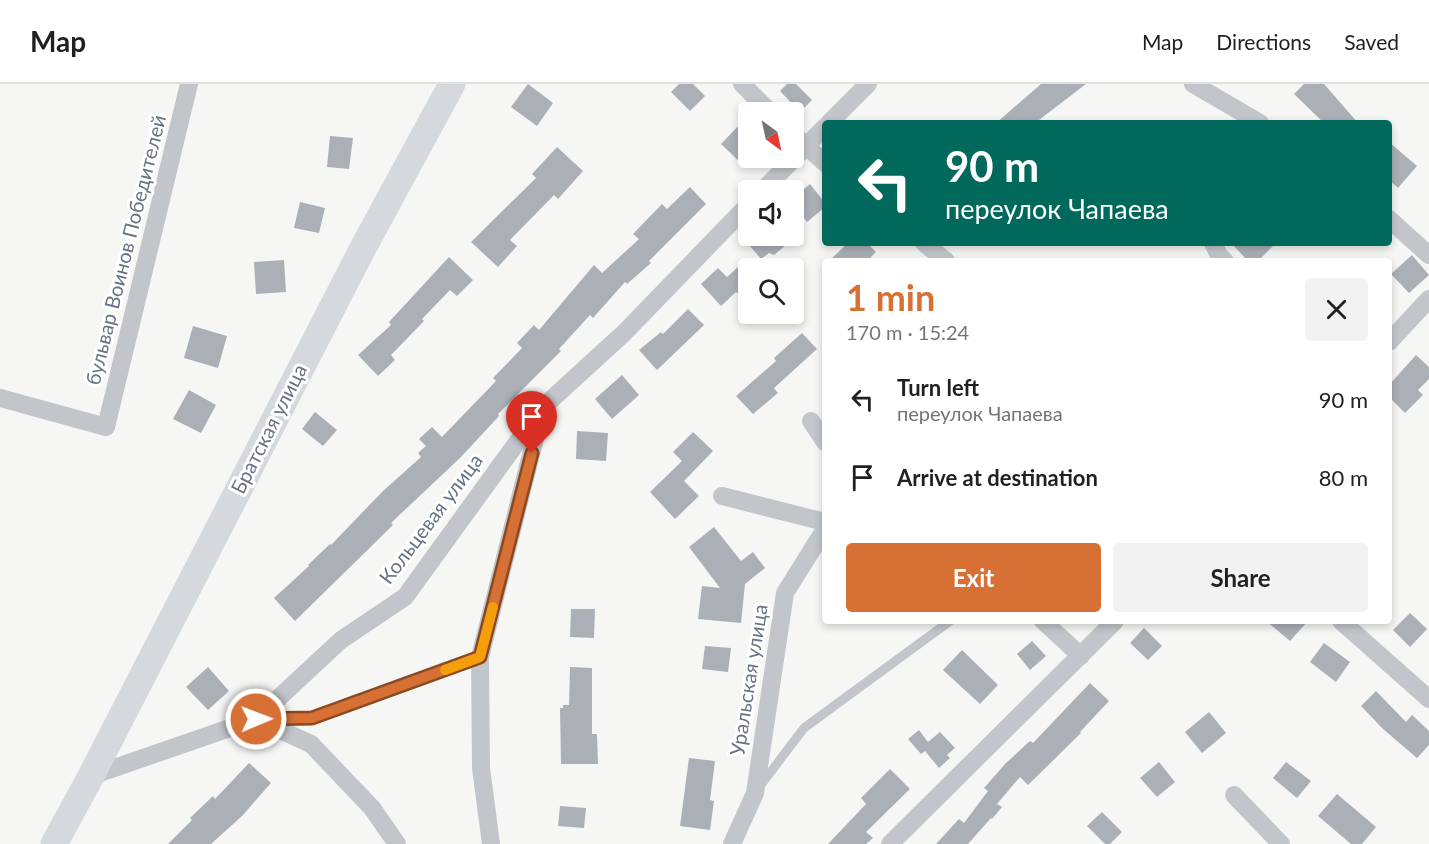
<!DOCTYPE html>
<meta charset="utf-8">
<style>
:root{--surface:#fff;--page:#f2f2f2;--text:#202124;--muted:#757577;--line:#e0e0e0;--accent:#d67035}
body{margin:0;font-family:Lato,sans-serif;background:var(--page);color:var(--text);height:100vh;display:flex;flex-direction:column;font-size:22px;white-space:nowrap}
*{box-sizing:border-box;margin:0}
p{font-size:20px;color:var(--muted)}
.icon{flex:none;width:33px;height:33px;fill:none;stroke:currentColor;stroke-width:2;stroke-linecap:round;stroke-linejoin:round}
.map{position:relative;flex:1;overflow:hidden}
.details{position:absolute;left:822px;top:174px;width:570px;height:366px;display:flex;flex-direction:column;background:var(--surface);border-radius:6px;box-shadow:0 3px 9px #0003}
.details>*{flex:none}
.top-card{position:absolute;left:822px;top:36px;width:570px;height:126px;border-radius:6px;box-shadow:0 3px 9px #0003;background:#00695c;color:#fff;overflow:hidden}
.needle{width:39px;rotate:147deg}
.fabs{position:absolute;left:738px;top:18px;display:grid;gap:12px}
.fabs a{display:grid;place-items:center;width:66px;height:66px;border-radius:6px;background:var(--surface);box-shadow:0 3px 9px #0003;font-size:30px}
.pin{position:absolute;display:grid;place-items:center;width:51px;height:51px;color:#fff;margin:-62px -26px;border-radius:50% 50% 50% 0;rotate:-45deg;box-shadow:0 0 6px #0007}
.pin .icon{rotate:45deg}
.me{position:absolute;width:66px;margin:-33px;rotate:89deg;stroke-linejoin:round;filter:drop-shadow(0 0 4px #0008)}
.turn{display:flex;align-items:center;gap:21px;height:126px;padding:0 24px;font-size:27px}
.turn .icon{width:78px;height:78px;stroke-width:2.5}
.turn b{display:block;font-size:42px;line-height:51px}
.round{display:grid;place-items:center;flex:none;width:63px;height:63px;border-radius:6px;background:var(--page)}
.overview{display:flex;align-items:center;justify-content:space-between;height:102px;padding:0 24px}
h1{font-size:36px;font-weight:700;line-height:45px;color:var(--accent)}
.button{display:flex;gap:12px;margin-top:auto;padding:12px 24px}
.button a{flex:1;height:69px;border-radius:6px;background:var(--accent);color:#fff;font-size:24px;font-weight:700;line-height:69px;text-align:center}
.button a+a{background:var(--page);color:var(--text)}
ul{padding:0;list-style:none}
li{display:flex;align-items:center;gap:18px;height:78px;padding:0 24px}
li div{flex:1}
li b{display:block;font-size:22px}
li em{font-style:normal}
header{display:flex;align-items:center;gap:36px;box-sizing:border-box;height:84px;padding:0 30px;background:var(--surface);border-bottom:2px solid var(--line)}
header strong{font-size:28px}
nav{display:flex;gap:33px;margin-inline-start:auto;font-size:21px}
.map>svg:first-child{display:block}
</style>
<header>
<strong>Map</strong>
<nav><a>Map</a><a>Directions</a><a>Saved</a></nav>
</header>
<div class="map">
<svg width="1429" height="760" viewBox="0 0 1429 760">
<rect width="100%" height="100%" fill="#f6f7f4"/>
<g fill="#abb0b7">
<polygon points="528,0 553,19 537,42 511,23"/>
<polygon points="679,0 693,0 705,12 690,27 671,8"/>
<polygon points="787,0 796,0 812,16 800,28 780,7"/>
<polygon points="1041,0 1086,0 1035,39 996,39"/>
<polygon points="1304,0 1324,0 1358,39 1324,39 1294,10"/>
<polygon points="742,38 748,44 748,73 742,80 721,60"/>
<polygon points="330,52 353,54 349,85 327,83"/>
<polygon points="1389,58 1417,82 1398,104 1389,96"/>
<polygon points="557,63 583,87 558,115 554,111 510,156 517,162 498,183 471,158 536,94 532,90"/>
<polygon points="810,100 825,119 825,123 807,138 794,121 794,114"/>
<polygon points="690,103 706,120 649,177 651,179 627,200 625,198 593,234 590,231 559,265 561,267 498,330 499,332 461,373 391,439 393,441 295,537 274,514 309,482 308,481 330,460 331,461 383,407 421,373 418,369 426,362 419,355 432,343 442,353 496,297 493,294 522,264 517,259 534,241 539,246 594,181 602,189 639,155 633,150 662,120 667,125"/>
<polygon points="300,118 325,124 319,149 294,144"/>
<polygon points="759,152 797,152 774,171 769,169 761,175 749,161"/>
<polygon points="848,159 867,159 876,168 867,177 829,177"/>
<polygon points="1231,159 1276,159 1258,177 1248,177"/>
<polygon points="1412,171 1429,191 1409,209 1391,190"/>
<polygon points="449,173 473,196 457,212 450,206 422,235 424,237 391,271 395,276 378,292 358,271 391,241 389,238"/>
<polygon points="748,174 748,215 736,208 721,222 701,200 718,184 727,193"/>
<polygon points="284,176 286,208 256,210 254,178"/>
<polygon points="688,225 704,241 657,286 639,266 661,248 663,250"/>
<polygon points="193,242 227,252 218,284 184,274"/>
<polygon points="802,249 817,265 774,304 778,309 753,330 736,312 776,277 774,274"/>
<polygon points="1416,271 1429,283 1429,295 1418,306 1423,311 1405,329 1389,313 1389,301"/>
<polygon points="622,291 639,311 612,335 595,315"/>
<polygon points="189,306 216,321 201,349 173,335"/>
<polygon points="315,328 337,346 323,362 302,345"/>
<polygon points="577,347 608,349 606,377 576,375"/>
<polygon points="693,348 713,367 684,397 699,412 675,435 650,408 682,377 673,368"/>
<polygon points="714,443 741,477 753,468 765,484 745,500 741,539 698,535 702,502 720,504 689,463"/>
<polygon points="571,525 595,525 594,554 570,553"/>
<polygon points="1410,529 1427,545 1410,563 1393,546"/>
<polygon points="1266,537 1308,537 1290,557"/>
<polygon points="1144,544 1162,562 1148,576 1130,559"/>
<polygon points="1032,557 1046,572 1030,586 1017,570"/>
<polygon points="1324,559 1350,578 1336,598 1310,578"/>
<polygon points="705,562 731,564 728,588 702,585"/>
<polygon points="962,566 998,601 980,620 943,586"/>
<polygon points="208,583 229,607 208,626 186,603"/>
<polygon points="570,583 592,584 592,650 597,650 598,680 561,680 560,624 563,624 563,621 569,621"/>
<polygon points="1090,599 1109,617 1080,648 1081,649 1028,701 1020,693 997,720 1002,723 992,735 991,734 968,760 936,760 959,735 964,739 988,707 984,704 1006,679 1030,657 1033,659"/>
<polygon points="1376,607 1406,638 1412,631 1429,647 1429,661 1417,674 1383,645 1361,622"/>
<polygon points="1209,628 1226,649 1202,669 1185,648"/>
<polygon points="919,646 928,658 940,648 955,664 947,671 950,674 939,684 925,667 921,670 908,655"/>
<polygon points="689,674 715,677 710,716 714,717 710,746 680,742"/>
<polygon points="1159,678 1175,698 1157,713 1140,694"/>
<polygon points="1286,678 1311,697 1297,714 1273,694"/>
<polygon points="249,679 271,699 242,732 211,760 168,760 192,736 190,734 213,712 215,715"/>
<polygon points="890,685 910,705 866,748 873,754 866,760 828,760 866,720 861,714"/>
<polygon points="1337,710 1376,743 1362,760 1351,760 1318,732"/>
<polygon points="560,722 586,724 584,744 558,742"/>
<polygon points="1102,728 1122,748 1110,760 1105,760 1087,742"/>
</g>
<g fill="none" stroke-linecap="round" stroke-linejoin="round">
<g stroke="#c2c5c9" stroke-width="9">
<polyline points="265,635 312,634 480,573"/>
<polyline points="760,702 804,644 950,537"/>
</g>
<g stroke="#c2c5c9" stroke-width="18">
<polyline points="742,0 770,28"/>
<polyline points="1193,0 1260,39"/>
<polyline points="829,39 868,0"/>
<polyline points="794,51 825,79"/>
<polyline points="763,106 825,43"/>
<polyline points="1389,135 1429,171"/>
<polyline points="924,159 946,177"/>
<polyline points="1213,159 1219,171 1225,177"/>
<polyline points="1389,258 1429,215"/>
<polyline points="0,314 106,343 189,0"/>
<polyline points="811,337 825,358"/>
<polyline points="722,412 825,438"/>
<polyline points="1043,537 1081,572"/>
<polyline points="1341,537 1429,615"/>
<polyline points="256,635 311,660 372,724 397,760"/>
<polyline points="91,692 256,635 341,556 405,513 542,324 624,249 748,121"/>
<polyline points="1234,711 1281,760"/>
<polyline points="491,760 481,684 480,573 541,331"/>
<polyline points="732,760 755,709 785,509 825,445"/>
<polyline points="890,760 1115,537"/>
</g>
<polyline stroke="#d5d8dc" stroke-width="27" points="54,760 91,692 364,162 452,0"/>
</g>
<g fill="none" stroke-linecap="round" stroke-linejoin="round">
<g stroke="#8b4922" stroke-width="15">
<polyline id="route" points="256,635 312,634 480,573 532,369"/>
</g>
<use href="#route" stroke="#d67035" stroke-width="10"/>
<polyline stroke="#f59e0b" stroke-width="10" points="445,586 480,573 493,523"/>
</g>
<g text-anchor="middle" stroke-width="6" stroke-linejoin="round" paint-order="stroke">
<g font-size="20" fill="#687383" stroke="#fff">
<text transform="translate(126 166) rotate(-76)" y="7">бульвар Воинов Победителей</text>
<text transform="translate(269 345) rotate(-63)" y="7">Братская улица</text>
<text transform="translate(431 435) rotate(-53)" y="7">Кольцевая улица</text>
<text transform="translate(749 596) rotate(-81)" y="7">Уральская улица</text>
</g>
</g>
</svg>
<div class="fabs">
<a><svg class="needle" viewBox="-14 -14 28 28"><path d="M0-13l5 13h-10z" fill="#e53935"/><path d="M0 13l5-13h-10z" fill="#757577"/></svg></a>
<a><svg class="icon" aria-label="sound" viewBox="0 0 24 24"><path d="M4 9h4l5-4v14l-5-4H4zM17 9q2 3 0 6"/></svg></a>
<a><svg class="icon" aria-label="search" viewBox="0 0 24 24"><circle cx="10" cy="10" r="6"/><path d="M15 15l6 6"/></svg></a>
</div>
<div class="pin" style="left:532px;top:369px;background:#d93025"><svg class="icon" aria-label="arrive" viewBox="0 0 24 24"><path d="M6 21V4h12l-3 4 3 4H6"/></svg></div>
<svg class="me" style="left:256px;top:635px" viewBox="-20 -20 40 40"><circle r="17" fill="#d67035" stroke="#fff" stroke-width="3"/><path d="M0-11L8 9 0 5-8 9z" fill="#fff"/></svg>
<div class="top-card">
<div class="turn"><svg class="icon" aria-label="left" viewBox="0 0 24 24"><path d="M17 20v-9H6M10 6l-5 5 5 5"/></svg><div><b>90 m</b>переулок Чапаева</div></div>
</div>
<section class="details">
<div class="overview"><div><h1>1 min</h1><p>170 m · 15:24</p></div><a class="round"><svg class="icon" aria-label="close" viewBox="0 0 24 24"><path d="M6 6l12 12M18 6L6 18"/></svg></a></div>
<ul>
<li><svg class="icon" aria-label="left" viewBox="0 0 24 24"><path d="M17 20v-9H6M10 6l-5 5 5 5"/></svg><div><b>Turn left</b><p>переулок Чапаева</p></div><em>90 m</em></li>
<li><svg class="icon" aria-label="arrive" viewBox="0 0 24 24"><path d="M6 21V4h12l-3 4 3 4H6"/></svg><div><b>Arrive at destination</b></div><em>80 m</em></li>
</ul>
<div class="button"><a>Exit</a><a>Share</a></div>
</section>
</div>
